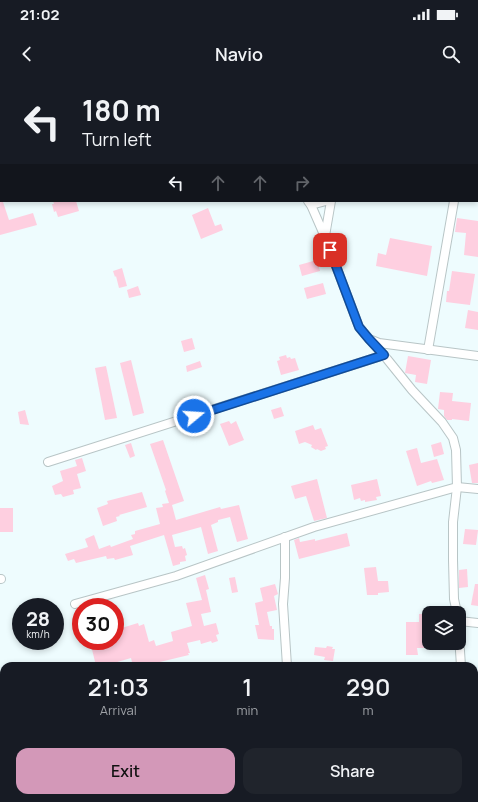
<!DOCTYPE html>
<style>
:root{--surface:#171b24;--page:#20242c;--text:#f1f3f6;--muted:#9ea1a6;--accent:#d398b8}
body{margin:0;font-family:Manrope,sans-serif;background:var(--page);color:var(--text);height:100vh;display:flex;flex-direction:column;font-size:15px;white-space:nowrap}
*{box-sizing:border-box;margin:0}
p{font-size:13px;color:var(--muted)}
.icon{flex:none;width:22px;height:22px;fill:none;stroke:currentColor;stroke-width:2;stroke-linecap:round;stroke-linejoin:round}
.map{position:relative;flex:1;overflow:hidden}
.drawer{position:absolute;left:0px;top:582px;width:478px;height:140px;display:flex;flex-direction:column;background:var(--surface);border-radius:12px 12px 0 0;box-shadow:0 2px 6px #0003}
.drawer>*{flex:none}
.top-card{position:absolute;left:0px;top:0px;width:478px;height:122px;box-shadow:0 2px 6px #0003;background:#171b24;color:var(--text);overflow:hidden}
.buttons{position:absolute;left:422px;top:526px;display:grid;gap:8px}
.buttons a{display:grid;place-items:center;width:44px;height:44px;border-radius:8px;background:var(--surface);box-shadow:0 2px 6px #0003;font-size:20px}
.speed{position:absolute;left:12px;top:518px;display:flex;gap:8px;font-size:20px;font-weight:700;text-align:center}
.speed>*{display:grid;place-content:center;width:52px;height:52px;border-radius:50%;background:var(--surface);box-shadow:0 2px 6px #0003;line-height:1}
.speed small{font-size:10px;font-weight:400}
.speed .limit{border:6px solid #d22;background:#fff;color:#111}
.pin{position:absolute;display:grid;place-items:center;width:34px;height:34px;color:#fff;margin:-17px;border-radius:8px;box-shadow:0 2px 6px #0006}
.me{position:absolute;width:44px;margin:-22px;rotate:72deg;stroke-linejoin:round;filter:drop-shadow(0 0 3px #0008)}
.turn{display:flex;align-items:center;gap:14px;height:84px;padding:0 16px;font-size:18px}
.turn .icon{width:52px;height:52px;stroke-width:2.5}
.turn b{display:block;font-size:28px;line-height:34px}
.lanes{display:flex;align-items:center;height:38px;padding:0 16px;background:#0003;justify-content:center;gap:20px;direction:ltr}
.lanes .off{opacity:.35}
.eta{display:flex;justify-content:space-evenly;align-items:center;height:68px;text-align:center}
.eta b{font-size:24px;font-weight:600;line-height:28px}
.cta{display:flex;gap:8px;margin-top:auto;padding:8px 16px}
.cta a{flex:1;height:46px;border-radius:12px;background:var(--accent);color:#111;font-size:16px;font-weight:600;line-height:46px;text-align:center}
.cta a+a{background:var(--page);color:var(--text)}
.status{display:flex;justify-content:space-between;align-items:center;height:28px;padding:0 20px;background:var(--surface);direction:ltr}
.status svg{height:11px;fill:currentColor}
header{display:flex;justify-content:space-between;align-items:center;height:52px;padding:0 16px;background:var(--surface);font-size:18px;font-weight:600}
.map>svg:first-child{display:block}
</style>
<div class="status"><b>21:02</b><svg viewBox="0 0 49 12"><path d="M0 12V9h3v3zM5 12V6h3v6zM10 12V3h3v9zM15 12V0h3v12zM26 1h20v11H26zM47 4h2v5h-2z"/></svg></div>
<header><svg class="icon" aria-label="back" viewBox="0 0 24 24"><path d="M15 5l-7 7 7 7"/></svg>Navio<svg class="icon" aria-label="search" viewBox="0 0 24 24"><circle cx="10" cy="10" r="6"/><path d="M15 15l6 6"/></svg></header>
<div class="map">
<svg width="478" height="722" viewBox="0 0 478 722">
<rect width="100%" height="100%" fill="#eefcfe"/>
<g fill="#fecfe0">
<polygon points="53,121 76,121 79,131 58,137 56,131 54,132 52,124 54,124"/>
<polygon points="0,122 3,122 9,140 33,133 37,145 0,155"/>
<polygon points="208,128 215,146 221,144 223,150 201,159 192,135"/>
<polygon points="457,138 478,141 478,177 464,175 466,153 455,152"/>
<polygon points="390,158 432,166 427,196 376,186 378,173 386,175"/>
<polygon points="317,180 320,191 302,196 299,185"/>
<polygon points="122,188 127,206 119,208 116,196 115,197 113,191"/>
<polygon points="452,191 475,194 470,225 446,222 447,211 449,211"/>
<polygon points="323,203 326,214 307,219 304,208"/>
<polygon points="138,206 141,215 129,218 127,210"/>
<polygon points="468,230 478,232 478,250 465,248"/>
<polygon points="192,258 195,269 184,272 181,261"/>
<polygon points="286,275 287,278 290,277 291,279 295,278 299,290 281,295 277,281 280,280 279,277"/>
<polygon points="408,276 431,280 427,304 415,302 416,295 405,293"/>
<polygon points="131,280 144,333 133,336 120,283"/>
<polygon points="200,281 202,287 187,292 186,286"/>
<polygon points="106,286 117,338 105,340 95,288"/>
<polygon points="440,312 453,313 452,321 471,323 469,341 452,339 452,340 447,340 444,336 444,330 438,329"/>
<polygon points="281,327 284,336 274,339 271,330"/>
<polygon points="25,330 29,345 20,344 18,332"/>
<polygon points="229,341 231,344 236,341 244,360 229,366 220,344"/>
<polygon points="313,345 315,350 321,348 328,366 325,367 326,369 321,371 317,369 316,370 311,367 312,365 305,362 299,364 295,351"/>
<polygon points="163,360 184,421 172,425 176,440 220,427 221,429 239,425 248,459 237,462 230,437 218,440 218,442 211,445 218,471 208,474 201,447 172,455 175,467 182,466 183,469 185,468 187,475 185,476 186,481 180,482 180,484 173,486 164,455 130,466 133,475 115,480 114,478 107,479 106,476 76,483 74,479 68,481 65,474 88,467 85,459 94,455 99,469 110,465 111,467 133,459 131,455 135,454 135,451 160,444 156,428 163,427 162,424 169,423 165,411 166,410 150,364"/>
<polygon points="441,362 444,374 434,377 431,365"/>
<polygon points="131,363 135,376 130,378 125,365"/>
<polygon points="417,368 421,383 437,379 444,400 432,403 431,401 417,406 406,371"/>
<polygon points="82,378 86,391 77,394 81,408 73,410 74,414 63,417 61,414 55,415 52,406 63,401 60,391 77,386 75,380"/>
<polygon points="478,383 478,403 472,403 469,385"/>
<polygon points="317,399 327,438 314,441 306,416 295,419 291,406"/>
<polygon points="377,399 381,416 376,417 377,420 365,422 365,420 361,421 360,418 354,420 351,405"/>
<polygon points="142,412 147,427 119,435 120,436 116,437 117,441 103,446 97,428 108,424 107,421"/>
<rect x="0" y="428" width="13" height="24"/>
<polygon points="465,449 478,450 476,465 463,464"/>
<polygon points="347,453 350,466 299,479 294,460 299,458 300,462 315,459 315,461"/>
<polygon points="376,487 378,501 388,501 389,512 378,513 378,515 367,515 364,488"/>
<polygon points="467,489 468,507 459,508 459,490"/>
<polygon points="205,495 209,509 206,510 211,532 201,534 204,546 216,543 219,554 216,555 218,561 212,563 211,561 201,564 200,560 187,563 190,573 188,573 189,575 143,586 133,586 131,578 107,585 108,586 96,586 90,561 115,561 115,550 138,543 139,546 144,544 149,562 154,560 156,566 173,561 171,552 192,546 186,523 202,520 196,498"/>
<polygon points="235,497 238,512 232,513 229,498"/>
<polygon points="275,504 278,514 274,516 277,530 267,532 270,546 272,546 272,549 274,549 274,560 258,559 255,545 259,545 255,523 263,521 260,508"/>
<polygon points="475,504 478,504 478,526 471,525"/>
<polygon points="448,526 448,533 433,533 433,527"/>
<polygon points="419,534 429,534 429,568 417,568 418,575 406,575 406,542 419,542"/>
<polygon points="327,566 333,567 332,569 335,569 333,581 324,580 325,577 314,575 315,567 326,568"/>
</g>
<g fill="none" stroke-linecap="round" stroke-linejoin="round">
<g stroke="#b8c5c6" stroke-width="10">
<g id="street">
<polyline points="201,0 202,1"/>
<polyline points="39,1 46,0"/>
<polyline points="350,1 350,0"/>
<polyline points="0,117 1,117"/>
<polyline points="308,121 311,125 325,157 359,247 369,259 379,263 478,276"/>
<polyline points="311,125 326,121"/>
<polyline points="325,156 331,121"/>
<polyline points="369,259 387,279 412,310 442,342 453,358 456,370 457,407 453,442 453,480 454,519 457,533"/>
<polyline points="428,270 454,121"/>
<polyline points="48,382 384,275"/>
<polyline points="285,457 285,498 283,524 287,586"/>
<polyline points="0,499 1,499"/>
<polyline points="75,524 176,496 314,447 457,407 478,409"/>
<polyline points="459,541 478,543"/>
<polyline points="459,556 461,586"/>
<polyline points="474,664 478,673"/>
<polyline points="0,688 4,688"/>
</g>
</g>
<use href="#street" stroke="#fff" stroke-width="8"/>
</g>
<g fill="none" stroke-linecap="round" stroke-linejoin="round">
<g stroke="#114b97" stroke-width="10">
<polyline id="route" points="194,336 384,275 369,259 359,247 330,170"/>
</g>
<use href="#route" stroke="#1a73e8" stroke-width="7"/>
</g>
</svg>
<div class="buttons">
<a><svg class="icon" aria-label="layers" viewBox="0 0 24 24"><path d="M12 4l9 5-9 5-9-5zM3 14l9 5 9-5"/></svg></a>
</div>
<div class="speed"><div>28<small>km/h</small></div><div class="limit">30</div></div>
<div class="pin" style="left:330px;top:170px;background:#d93025"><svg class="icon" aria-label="arrive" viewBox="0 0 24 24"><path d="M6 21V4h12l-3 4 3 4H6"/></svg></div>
<svg class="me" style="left:194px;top:336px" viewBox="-20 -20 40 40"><circle r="17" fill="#1a73e8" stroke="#fff" stroke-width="3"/><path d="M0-11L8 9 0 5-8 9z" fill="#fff"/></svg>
<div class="top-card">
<div class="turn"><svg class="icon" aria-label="left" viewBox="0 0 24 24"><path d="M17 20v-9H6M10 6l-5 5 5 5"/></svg><div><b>180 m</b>Turn left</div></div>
<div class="lanes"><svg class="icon" aria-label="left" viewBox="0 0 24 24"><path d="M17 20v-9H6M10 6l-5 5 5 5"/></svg><svg class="icon off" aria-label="ahead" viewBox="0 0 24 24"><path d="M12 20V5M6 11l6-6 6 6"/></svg><svg class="icon off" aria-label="ahead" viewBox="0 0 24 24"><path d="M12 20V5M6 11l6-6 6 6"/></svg><svg class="icon off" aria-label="right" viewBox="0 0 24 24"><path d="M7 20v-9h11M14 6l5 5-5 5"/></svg></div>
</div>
<section class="drawer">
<div class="eta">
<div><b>21:03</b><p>Arrival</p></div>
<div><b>1</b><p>min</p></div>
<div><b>290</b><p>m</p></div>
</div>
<div class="cta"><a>Exit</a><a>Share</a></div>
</section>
</div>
